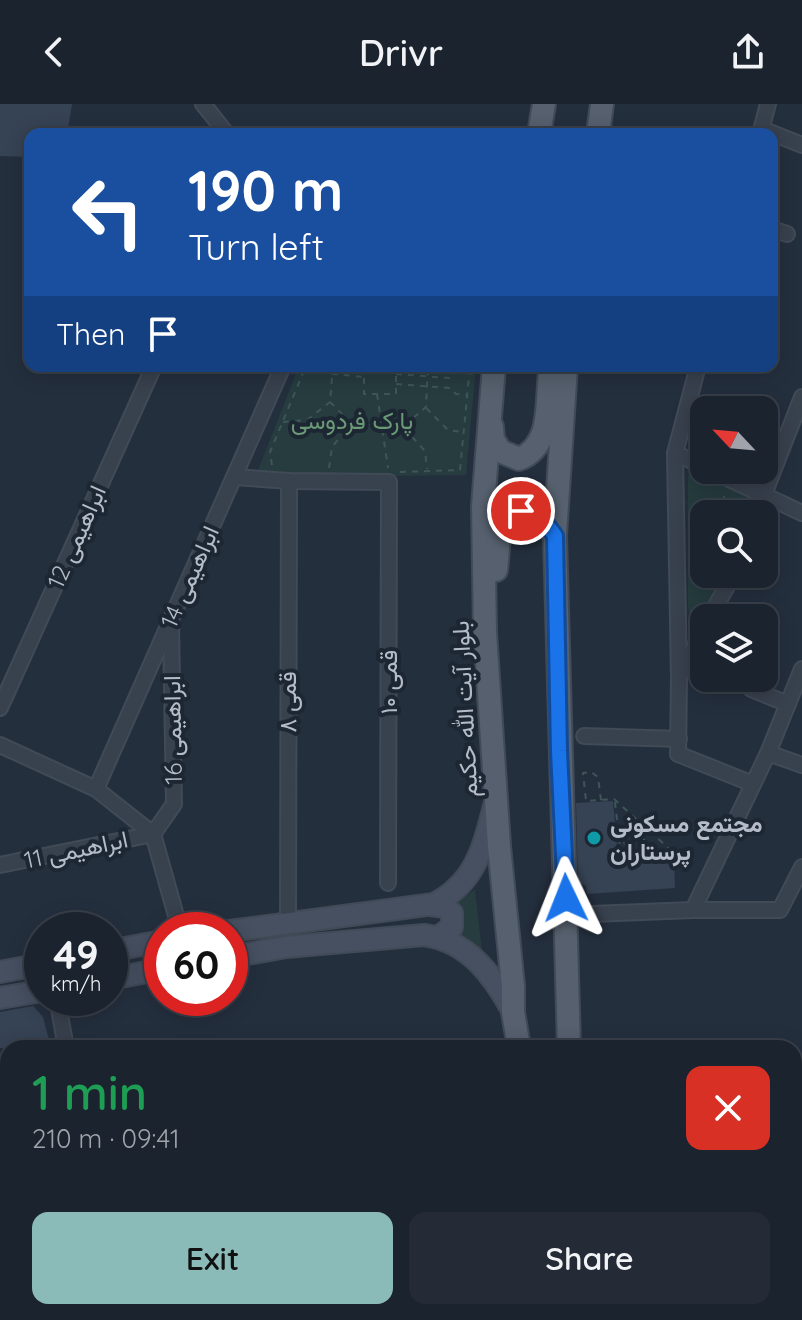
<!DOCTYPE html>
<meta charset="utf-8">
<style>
:root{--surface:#1b232e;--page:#242b36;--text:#f1f3f6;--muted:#a0a4aa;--line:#39404a;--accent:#8bbbb9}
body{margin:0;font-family:Quicksand,Vazirmatn,sans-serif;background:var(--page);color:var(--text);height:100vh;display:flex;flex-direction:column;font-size:30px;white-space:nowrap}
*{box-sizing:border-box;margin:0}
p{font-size:26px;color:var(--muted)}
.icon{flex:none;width:44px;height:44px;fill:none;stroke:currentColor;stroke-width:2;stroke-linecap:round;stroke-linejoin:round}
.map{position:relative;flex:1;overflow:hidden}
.side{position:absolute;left:0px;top:936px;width:802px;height:280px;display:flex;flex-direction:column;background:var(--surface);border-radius:24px 24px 0 0;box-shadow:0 4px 20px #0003,0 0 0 2px var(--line)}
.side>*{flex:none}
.hud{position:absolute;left:24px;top:24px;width:754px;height:244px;border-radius:16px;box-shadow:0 4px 20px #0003,0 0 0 2px var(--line);background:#1a4fa0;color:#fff;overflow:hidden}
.needle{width:52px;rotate:296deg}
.controls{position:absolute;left:690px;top:292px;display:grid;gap:16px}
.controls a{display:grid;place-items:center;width:88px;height:88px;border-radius:16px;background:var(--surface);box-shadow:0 4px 20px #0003,0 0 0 2px var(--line);font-size:40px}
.speed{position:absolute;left:24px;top:808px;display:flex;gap:16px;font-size:40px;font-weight:700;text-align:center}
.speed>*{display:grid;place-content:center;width:104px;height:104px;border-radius:50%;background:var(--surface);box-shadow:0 4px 20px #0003,0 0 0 2px var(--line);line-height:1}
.speed small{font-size:20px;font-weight:400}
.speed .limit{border:12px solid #d22;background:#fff;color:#111}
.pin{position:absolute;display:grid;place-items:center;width:68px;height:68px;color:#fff;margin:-34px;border:4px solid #fff;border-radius:50%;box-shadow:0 2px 8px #0007}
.me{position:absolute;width:88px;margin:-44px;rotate:358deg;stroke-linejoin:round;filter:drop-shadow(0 0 6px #0008)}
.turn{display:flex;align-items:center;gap:28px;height:168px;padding:0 32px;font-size:36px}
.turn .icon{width:104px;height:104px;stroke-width:2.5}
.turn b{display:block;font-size:56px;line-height:68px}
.then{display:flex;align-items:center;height:76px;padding:0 32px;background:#0003;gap:16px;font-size:30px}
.round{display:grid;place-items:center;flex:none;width:84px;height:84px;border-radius:16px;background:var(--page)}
.head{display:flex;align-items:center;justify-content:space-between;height:136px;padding:0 32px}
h1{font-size:48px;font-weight:600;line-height:60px;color:#1e9e55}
.primary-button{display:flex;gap:16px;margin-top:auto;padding:16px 32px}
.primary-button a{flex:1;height:92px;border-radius:16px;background:var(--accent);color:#111;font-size:32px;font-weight:600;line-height:92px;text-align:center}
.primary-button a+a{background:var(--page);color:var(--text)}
header{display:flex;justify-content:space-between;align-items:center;height:104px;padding:0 32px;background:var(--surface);font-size:36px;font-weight:600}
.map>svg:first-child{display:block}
</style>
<header><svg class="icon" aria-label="back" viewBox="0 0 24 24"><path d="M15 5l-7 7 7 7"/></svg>Drivr<svg class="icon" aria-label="share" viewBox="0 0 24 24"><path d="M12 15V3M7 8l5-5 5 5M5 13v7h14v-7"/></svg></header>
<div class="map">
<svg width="802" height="1216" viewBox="0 0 802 1216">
<rect width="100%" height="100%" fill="#242f3e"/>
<g fill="#263c3f">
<polygon points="299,262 476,262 466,371 255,374"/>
<polygon points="700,365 760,399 761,406 759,410 704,410 704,470 726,470 703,511 697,515 689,508 688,502 688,371 693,366"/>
<polygon points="475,785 482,848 459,832 461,823 455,801"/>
<polygon points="8,1006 8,1120 0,1119 0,1007"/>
</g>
<g fill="#364354">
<polygon points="0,0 72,0 67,30 30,30 30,53 0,52"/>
<polygon points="613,697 618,754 674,752 675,784 587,790 586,782 578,778 576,699"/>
<polygon points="33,902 43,913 51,944 0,944 0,908"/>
</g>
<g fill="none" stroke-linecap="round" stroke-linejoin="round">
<g stroke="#414a57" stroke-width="11">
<g id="service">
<polyline points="374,944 375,944"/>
<polyline points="0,997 8,995"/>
<polyline points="142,1216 144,1208"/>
<polyline points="241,1216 243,1208"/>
<polyline points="357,1216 358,1208"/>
</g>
</g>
<g stroke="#414a57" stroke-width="18">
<g id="minor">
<polyline points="203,0 227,30"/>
<polyline points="762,25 802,41"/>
<polyline points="760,30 768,0"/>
<polyline points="772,125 787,130"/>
<polyline points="698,262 675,349 679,574 678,650 753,680"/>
<polyline points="675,349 704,363"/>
<polyline points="710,366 802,409"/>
<polyline points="234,373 289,377 389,378 388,779"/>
<polyline points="763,393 802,293"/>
<polyline points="764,416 775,397"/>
<polyline points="709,514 734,470"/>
<polyline points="681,570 704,524"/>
<polyline points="751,585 788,600"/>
<polyline points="0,604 154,262"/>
<polyline points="584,632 679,635"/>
<polyline points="0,641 96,685 153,730 180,826"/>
<polyline points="768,649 802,661"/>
<polyline points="96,685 283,262"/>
<polyline points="0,761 153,730 174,700 171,521"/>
<polyline points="693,806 780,806 802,763"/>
<polyline points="566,811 693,806 768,649 802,565"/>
<polyline points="288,819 289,377"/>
<polyline points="57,894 66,944"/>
<polyline points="28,1216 30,1208"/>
</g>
</g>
<g stroke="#414a57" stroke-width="24">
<g id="secondary">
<polyline points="430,801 445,803 452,809 452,823 438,833"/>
<path d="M 230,827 L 434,800 C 475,779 483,745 494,702"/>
<polyline points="110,847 162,837"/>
<path d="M 230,853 L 286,843 L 424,831 C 468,837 493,871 513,908"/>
<polyline points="0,868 42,860"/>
<polyline points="110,875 162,865"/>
<polyline points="0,894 42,887"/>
</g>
</g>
<g stroke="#414a57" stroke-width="26">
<g id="primary">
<polyline points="539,30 544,0"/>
<polyline points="598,30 602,0"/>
<polyline points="494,262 483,402 485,528 499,742 513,882 513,908 519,944"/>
<polyline points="566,262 555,432 569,944"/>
<path d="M 492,323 L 493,335 L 500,347 L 519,355 C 555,341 545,293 551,262"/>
<path d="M 496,466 C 498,452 497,435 502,422 C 514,391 544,415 555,432"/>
<polyline points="513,1208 515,1216"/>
<polyline points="561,1208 563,1216"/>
<polyline points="603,1208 604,1216"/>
<polyline points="629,1208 632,1216"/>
</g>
</g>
<g stroke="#3f5557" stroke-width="2" stroke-dasharray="6 6" stroke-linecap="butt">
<polyline points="333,262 330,298 351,319 403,323 426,303 428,262"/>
<polyline points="364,262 364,290 396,290 396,262"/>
<polyline points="296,266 364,273"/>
<polyline points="396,270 449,274 457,268 476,270"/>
<polyline points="396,280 450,284 456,290 466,291"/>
<polyline points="377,290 388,364"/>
<polyline points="426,304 448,326 462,328"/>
<polyline points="283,318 307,316 330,298"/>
<polyline points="404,324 425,347 427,365"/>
<polyline points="272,361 270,348 306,262"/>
<polyline points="329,364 332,343 350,321"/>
<polyline points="400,368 460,366 470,262"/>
<polyline points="721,410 725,388"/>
<polyline points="689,418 704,417"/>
<polyline points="700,456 704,449"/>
<polyline points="690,459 700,457 704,460"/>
<polyline points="601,696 598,673 591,668 583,669 586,697 614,695 675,750"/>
<polyline points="615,698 621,752"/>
<circle cx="634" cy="737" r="10"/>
<polyline points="622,752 675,750"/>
<polyline points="0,1014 8,1012"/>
<polyline points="0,1038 8,1044"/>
<polyline points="794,1044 802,1044"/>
<polyline points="0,1067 8,1070"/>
</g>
<use href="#service" stroke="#38414e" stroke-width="7"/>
<use href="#minor" stroke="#38414e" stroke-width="14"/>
<use href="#secondary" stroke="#465061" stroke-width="20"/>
<use href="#primary" stroke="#56606e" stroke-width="22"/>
</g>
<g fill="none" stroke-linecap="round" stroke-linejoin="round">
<g stroke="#114b97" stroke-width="20">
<path id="route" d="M 521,407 C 538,411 545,417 555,432 L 559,647 L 566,794"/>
</g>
<use href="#route" stroke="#1a73e8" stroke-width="14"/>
</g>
<circle fill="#0f9aa8" stroke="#1d2633" stroke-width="3" cx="594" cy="734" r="8"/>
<g text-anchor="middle" stroke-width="8" stroke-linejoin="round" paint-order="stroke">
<g font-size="24" fill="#6b9a76" stroke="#1d2633">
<text x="352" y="325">پارک فردوسی</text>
</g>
<g font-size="24" fill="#b4bcc9" stroke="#1d2633">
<text transform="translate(77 433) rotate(-66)" y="8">ابراهیمی 12</text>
<text transform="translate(190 473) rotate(-66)" y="8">ابراهیمی 14</text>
<text transform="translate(389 578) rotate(-90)" y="8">قمی ۱۰</text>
<text transform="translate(288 598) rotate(-90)" y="8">قمی ۸</text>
<text transform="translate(465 605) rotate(-93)" y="8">بلوار آیت الله حکیم</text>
<text transform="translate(173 626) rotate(-91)" y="8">ابراهیمی 16</text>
<text transform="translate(76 746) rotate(-12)" y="8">ابراهیمی 11</text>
</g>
<g font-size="24" font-weight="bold" fill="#b4bcc9" stroke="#1d2633" text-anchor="start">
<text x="610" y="728">مجتمع مسکونی<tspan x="610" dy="28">پرستاران</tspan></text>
</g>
</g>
</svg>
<div class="controls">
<a><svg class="needle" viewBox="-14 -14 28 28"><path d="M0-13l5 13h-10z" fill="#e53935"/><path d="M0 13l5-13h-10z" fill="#a0a4aa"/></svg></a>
<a><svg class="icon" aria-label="search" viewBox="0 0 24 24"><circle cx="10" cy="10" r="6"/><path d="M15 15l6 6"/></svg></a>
<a><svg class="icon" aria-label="layers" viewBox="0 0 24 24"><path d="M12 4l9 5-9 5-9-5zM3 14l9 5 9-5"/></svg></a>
</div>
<div class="speed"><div>49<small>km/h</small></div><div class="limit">60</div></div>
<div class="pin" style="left:521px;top:407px;background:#d93025"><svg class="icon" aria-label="arrive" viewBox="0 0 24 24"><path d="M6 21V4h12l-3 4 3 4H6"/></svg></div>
<svg class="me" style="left:566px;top:794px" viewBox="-20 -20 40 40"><path d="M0-17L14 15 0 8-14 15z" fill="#1a73e8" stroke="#fff" stroke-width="4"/></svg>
<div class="hud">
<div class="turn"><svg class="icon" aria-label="left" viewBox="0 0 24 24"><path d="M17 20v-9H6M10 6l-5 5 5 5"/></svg><div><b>190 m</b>Turn left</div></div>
<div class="then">Then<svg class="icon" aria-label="arrive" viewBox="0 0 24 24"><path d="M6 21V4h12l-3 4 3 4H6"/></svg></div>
</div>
<section class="side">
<div class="head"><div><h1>1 min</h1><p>210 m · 09:41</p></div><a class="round" style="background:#d93025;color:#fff"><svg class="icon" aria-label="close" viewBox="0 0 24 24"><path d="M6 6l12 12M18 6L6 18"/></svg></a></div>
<div class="primary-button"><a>Exit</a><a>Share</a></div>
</section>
</div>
